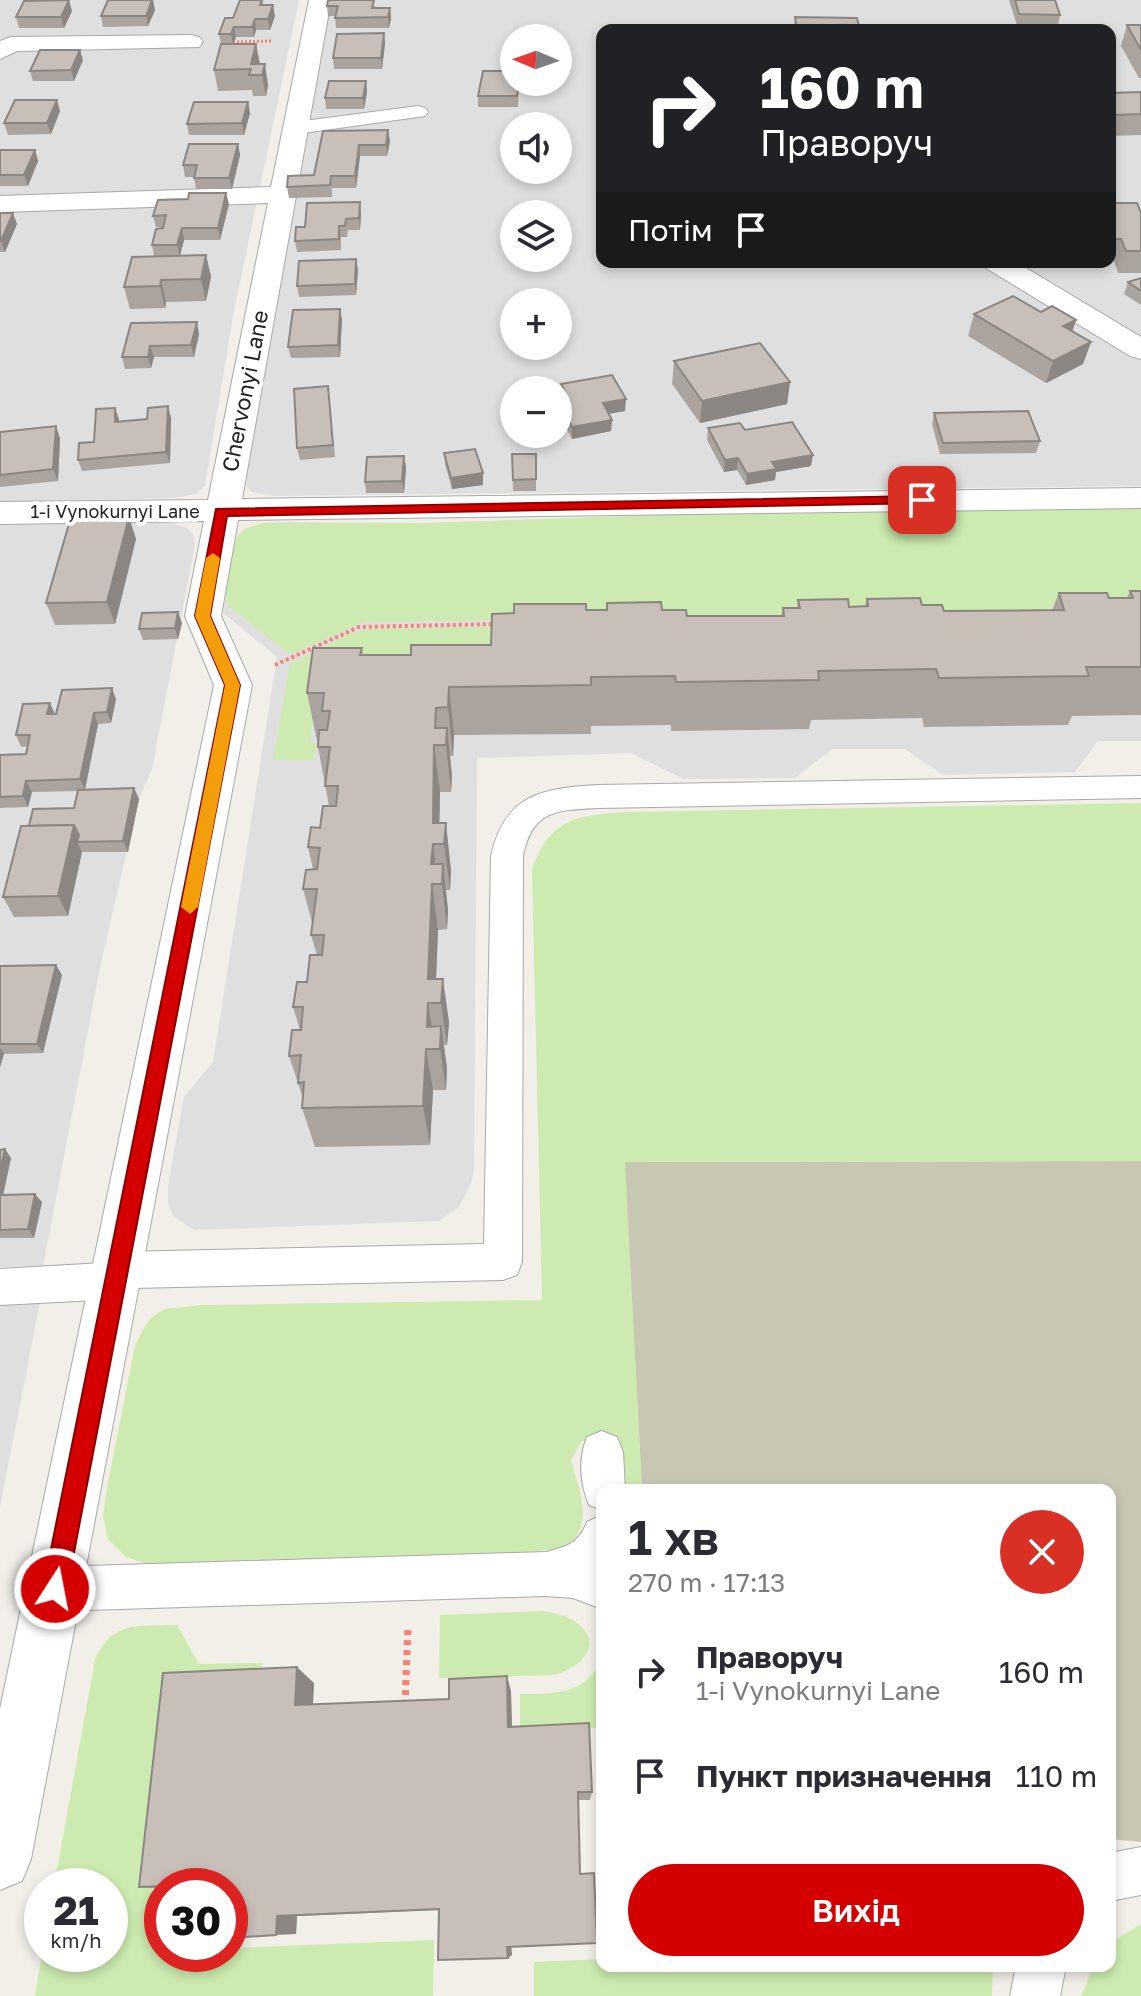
<!DOCTYPE html>
<html lang="uk">
<meta charset="utf-8">
<style>
:root{--surface:#fff;--page:#f7f7f7;--text:#2b2b33;--muted:#7c7c81;--accent:#d40000}
body{margin:0;font-family:"Golos Text",sans-serif;background:var(--page);color:var(--text);height:100vh;display:flex;flex-direction:column;font-size:30px;white-space:nowrap}
*{box-sizing:border-box;margin:0}
p{font-size:26px;color:var(--muted)}
.icon{flex:none;width:44px;height:44px;fill:none;stroke:currentColor;stroke-width:2;stroke-linecap:round;stroke-linejoin:round}
.map{position:relative;flex:1;overflow:hidden}
.panel{position:absolute;left:596px;top:1484px;width:520px;height:488px;display:flex;flex-direction:column;background:var(--surface);border-radius:16px;box-shadow:0 4px 12px #0003}
.panel>*{flex:none}
.guide{position:absolute;left:596px;top:24px;width:520px;height:244px;border-radius:16px;box-shadow:0 4px 12px #0003;background:#202124;color:#fff;overflow:hidden}
.needle{width:52px;rotate:272deg}
.controls{position:absolute;left:500px;top:24px;display:grid;gap:16px}
.controls a{display:grid;place-items:center;width:72px;height:72px;border-radius:50%;background:var(--surface);box-shadow:0 4px 12px #0003;font-size:40px}
.speed{position:absolute;left:24px;top:1868px;display:flex;gap:16px;font-size:40px;font-weight:700;text-align:center}
.speed>*{display:grid;place-content:center;width:104px;height:104px;border-radius:50%;background:var(--surface);box-shadow:0 4px 12px #0003;line-height:1}
.speed small{font-size:20px;font-weight:400}
.speed .limit{border:12px solid #d22;background:#fff;color:#111}
.pin{position:absolute;display:grid;place-items:center;width:68px;height:68px;color:#fff;margin:-34px;border-radius:16px;box-shadow:0 4px 12px #0006}
.me{position:absolute;width:88px;margin:-44px;rotate:11deg;stroke-linejoin:round;filter:drop-shadow(0 0 6px #0008)}
.turn{display:flex;align-items:center;gap:28px;height:168px;padding:0 32px;font-size:36px}
.turn .icon{width:104px;height:104px;stroke-width:2.5}
.turn b{display:block;font-size:56px;line-height:68px}
.then{display:flex;align-items:center;height:76px;padding:0 32px;background:#0003;gap:16px;font-size:30px}
.round{display:grid;place-items:center;flex:none;width:84px;height:84px;border-radius:42px;background:var(--page)}
.headline{display:flex;align-items:center;justify-content:space-between;height:136px;padding:0 32px}
h1{font-size:48px;font-weight:600;line-height:60px}
.button{display:flex;gap:16px;margin-top:auto;padding:16px 32px}
.button a{flex:1;height:92px;border-radius:48px;background:var(--accent);color:#fff;font-size:32px;font-weight:600;line-height:92px;text-align:center}
ul{padding:0;list-style:none}
li{display:flex;align-items:center;gap:24px;height:104px;padding:0 32px}
li div{flex:1}
li b{display:block;font-size:30px}
li em{font-style:normal}
.map>svg:first-child{display:block}
</style>
<div class="map">
<svg width="1141" height="1996" viewBox="0 0 1141 1996">
<rect width="100%" height="100%" fill="#f2efe9"/>
<g fill="#e0dfdf" fill-rule="evenodd">
<polygon points="0,0 299,0 233,316 205,486 196,494 175,498 0,502"/>
<path d="M 323,0 L 1141,0 L 1141,486 L 274,496 L 252,492 L 247,487 L 246,476 ZM 602,30 L 1110,30 L 1110,262 L 602,262 ZM 514,38 L 558,38 L 558,82 L 514,82 ZM 514,126 L 558,126 L 558,170 L 514,170 ZM 514,214 L 558,214 L 558,258 L 514,258 ZM 514,302 L 558,302 L 558,346 L 514,346 ZM 514,390 L 558,390 L 558,434 L 514,434 Z"/>
<polygon points="1141,506 1141,741 1098,741 1075,772 943,775 905,749 832,749 795,778 684,779 631,753 477,758 474,1169 471,1184 458,1208 439,1221 194,1230 173,1216 168,1203 168,1185 184,1097 213,1062 277,657 223,613 234,544 240,533 264,523 285,522 427,523 724,513"/>
<polygon points="167,521 187,528 193,534 195,545 152,769 139,799 101,963 43,1266 0,1267 0,523"/>
<polygon points="40,1302 0,1507 0,1304"/>
</g>
<polygon fill="#c7c7b4" points="1141,1161 1141,1842 1110,1839 1110,1490 642,1490 624,1162"/>
<g fill="#cdebb0">
<path d="M 1141,506 L 1141,610 L 364,622 L 296,652 L 288,653 L 228,606 C 222,592 229,545 240,533 C 246,527 256,525 264,523 L 427,523 L 724,513 Z"/>
<polygon points="585,625 487,690 318,692 310,743 316,743 314,760 273,760 290,664 349,634 366,629"/>
<path d="M 1141,803 L 1141,1161 L 625,1162 L 642,1490 L 622,1490 L 619,1440 L 582,1441 L 571,1460 C 580,1494 594,1519 568,1548 L 509,1554 L 153,1566 L 126,1557 L 108,1539 L 103,1516 L 107,1487 L 135,1346 L 142,1331 L 151,1318 L 164,1309 L 203,1305 L 542,1300 L 532,870 C 549,819 577,815 626,812 Z"/>
<path d="M 543,1611 C 595,1617 609,1658 554,1675 L 439,1678 L 440,1615 Z"/>
<path d="M 177,1625 L 199,1664 L 262,1663 L 260,1680 L 177,1685 L 151,1899 L 162,1900 L 162,1954 L 230,1954 L 230,1948 L 434,1940 L 433,1996 L 35,1996 L 42,1954 L 110,1954 L 110,1886 L 54,1886 L 95,1660 C 113,1619 139,1627 177,1625 Z"/>
<path d="M 602,1658 L 602,1850 L 597,1728 L 520,1730 L 520,1694 C 554,1694 587,1695 602,1658 Z"/>
<polygon points="1141,1924 1141,1996 1081,1996 1094,1966 1110,1966 1110,1943"/>
<polygon points="602,1959 602,1966 993,1966 992,1996 534,1996 534,1962"/>
</g>
<g fill="none" stroke-linecap="round" stroke-linejoin="round">
<g stroke="#a9a9a9" stroke-width="2">
<g id="lane">
<polygon points="418,106 425,108 428,112 425,116 296,134 286,128 296,122"/>
<path d="M 1141,776 L 1141,798 L 598,808 C 557,810 532,810 523,856 L 522,1262 L 517,1275 L 503,1280 L 132,1288 L 130,1294 L 116,1299 L 0,1305 L 0,1269 L 103,1263 L 105,1257 L 119,1252 L 484,1244 L 491,856 C 504,795 542,788 598,785 Z"/>
<path d="M 602,1431 L 617,1437 L 623,1452 L 625,1490 L 602,1490 L 602,1510 L 589,1505 C 580,1483 578,1459 587,1437 Z"/>
<path d="M 602,1515 L 602,1609 L 573,1598 L 545,1596 L 55,1611 L 39,1605 L 33,1589 L 39,1573 L 55,1567 L 546,1552 C 568,1546 578,1544 587,1522 Z"/>
<polygon points="1141,1847 1141,1895 1110,1901 1110,1853"/>
<polygon points="1016,1966 1066,1966 1060,1996 1010,1996"/>
</g>
</g>
<g stroke="#a9a9a9" stroke-width="2">
<g id="street">
<polygon points="309,0 331,0 242,499 1141,488 1141,508 238,520 221,616 252,685 31,1859 22,1881 0,1890 0,1709 214,685 185,616 204,521 0,524 0,502 208,500 268,203 0,212 0,196 271,187"/>
<polygon points="191,35 199,37 203,42 199,47 17,51 0,59 0,41 11,37"/>
<polygon points="982,262 1016,262 1141,337 1141,359 1130,356 986,268"/>
</g>
</g>
<polyline stroke="#fa8072" stroke-width="3" stroke-dasharray="2 2" stroke-linecap="butt" points="233,42 271,41"/>
<polyline stroke="#fa8072" stroke-width="4" stroke-dasharray="3 3" stroke-linecap="butt" points="275,665 359,627 496,624"/>
<polyline stroke="#fa8072" stroke-width="7" stroke-dasharray="5 5" stroke-linecap="butt" points="405,1705 408,1627"/>
<use href="#lane" fill="#fff" fill-rule="evenodd"/>
<use href="#street" fill="#fff" fill-rule="evenodd"/>
</g>
<g fill="#aba49e">
<polygon points="153,0 155,10 148,26 103,27 101,16"/>
<polygon points="240,0 263,0 263,5 275,16 270,30 256,30 254,37 236,37 234,44 256,44 260,64 268,85 266,96 253,96 252,90 218,91 214,70 221,44 219,34 233,18"/>
<polygon points="1009,0 1055,0 1060,15 1058,25 1073,30 950,30 951,25 1017,25"/>
<polygon points="327,6 376,6 375,8 390,8 391,19 389,28 336,28 335,16 328,16"/>
<polygon points="72,11 64,28 19,28 16,17"/>
<polygon points="795,17 859,26 858,30 794,30"/>
<polygon points="1127,25 1141,25 1141,78 1139,78 1121,46"/>
<polygon points="384,33 385,44 382,69 334,69 333,58"/>
<polygon points="83,60 74,81 33,81 30,71"/>
<polygon points="366,81 367,92 364,109 326,109 325,98"/>
<polygon points="519,82 518,107 478,107 478,96"/>
<polygon points="1141,92 1141,135 1110,136 1110,93"/>
<polygon points="248,102 250,113 244,135 189,135 187,124"/>
<polygon points="60,111 51,134 8,135 4,123"/>
<polygon points="323,131 390,141 387,156 360,156 356,188 332,188 332,197 289,198 287,187 314,175"/>
<polygon points="238,144 240,155 232,189 196,189 194,177 185,177 183,165"/>
<polygon points="0,150 35,150 38,161 28,186 0,186"/>
<polygon points="1110,203 1141,213 1141,273 1118,273 1114,261 1110,261"/>
<polygon points="229,204 220,240 184,240 180,256 206,255 211,277 206,301 166,302 165,308 130,309 124,287 154,256 152,245 163,227 156,227 153,216"/>
<polygon points="0,213 17,224 5,252 0,252"/>
<polygon points="361,214 360,230 348,230 347,237 341,237 341,250 297,252 295,241 305,227"/>
<polygon points="356,259 358,270 356,295 299,297 297,286"/>
<polygon points="1141,278 1141,305 1124,294 1128,282"/>
<polygon points="340,309 342,320 340,357 291,358 288,347"/>
<polygon points="1041,312 1076,320 1072,331 1091,342 1083,364 1046,383 968,336 974,314"/>
<polygon points="131,323 199,334 194,357 154,357 151,368 125,369 122,357"/>
<polygon points="674,361 790,382 787,404 700,423 672,384"/>
<polygon points="561,384 625,411 608,414 612,420 611,431 572,439 562,420 558,421 558,394 561,394"/>
<polygon points="328,386 335,457 300,460 297,448"/>
<polygon points="168,406 171,418 170,463 82,471 78,460 94,442 115,408 119,422 147,419"/>
<polygon points="934,413 1040,441 1036,453 940,454 932,424"/>
<polygon points="708,428 745,430 811,466 776,472 775,480 746,485 737,470 724,472 707,440"/>
<polygon points="0,432 60,438 58,481 0,487"/>
<polygon points="444,453 483,485 452,489 445,464"/>
<polygon points="512,454 536,454 536,491 513,491"/>
<polygon points="404,456 406,468 404,493 366,493 365,482"/>
<polygon points="136,539 115,624 55,625 46,603"/>
<polygon points="1130,591 1141,591 1141,715 1072,716 1068,725 924,727 922,718 811,720 809,729 671,731 671,725 595,726 591,726 591,734 454,735 453,756 450,756 452,776 451,792 440,792 439,823 451,870 450,890 446,890 448,910 447,929 438,930 436,979 449,1022 447,1045 444,1045 447,1068 446,1090 433,1090 430,1145 315,1147 302,1108 303,1098 289,1056 300,1030 293,1007 307,982 317,955 311,935 313,926 303,889 313,869 308,847 320,828 329,806 318,747 318,741 317,741 307,693 362,648 363,655 411,655 491,645 514,613 606,610 607,603 662,610 687,616 781,616 783,608 797,608 798,600 849,607 865,606 867,599 922,605 944,611 1052,610 1059,593 1109,598 1127,598"/>
<polygon points="182,623 178,639 143,640 139,629"/>
<polygon points="116,699 111,723 98,724 85,789 134,788 139,799 128,852 82,852 68,916 14,917 3,897 29,826 74,808 78,791 32,792 28,807 0,808 0,755 26,754 28,746 21,747 16,735 50,703 55,714"/>
<polygon points="0,966 62,975 43,1053 4,1054 0,1067"/>
<polygon points="0,1150 11,1158 3,1195 42,1202 34,1238 0,1238"/>
<polygon points="314,1683 313,1705 449,1699 511,1691 512,1727 592,1792 590,1800 578,1800 511,1947 512,1955 439,1910 297,1916 296,1934 230,1886 162,1886 162,1889 139,1887"/>
</g>
<g fill="#8b8681">
<polygon points="69,0 72,11 64,28 61,17"/>
<polygon points="153,0 155,10 148,26 146,16"/>
<polygon points="273,5 275,16 270,30 268,19"/>
<polygon points="390,8 391,19 389,28 388,17"/>
<polygon points="255,19 256,30 254,37 252,27"/>
<polygon points="234,27 236,37 233,45 231,34"/>
<polygon points="384,33 385,44 382,69 381,58"/>
<polygon points="256,44 260,65 251,64"/>
<polygon points="80,50 83,60 74,81 71,70"/>
<polygon points="265,64 268,85 266,96 262,75"/>
<polygon points="366,81 367,92 364,109 363,98"/>
<polygon points="57,100 60,111 51,134 47,123"/>
<polygon points="248,102 250,113 244,135 242,123"/>
<polygon points="388,130 390,141 387,156 386,145"/>
<polygon points="238,144 240,155 232,189 229,178"/>
<polygon points="359,145 360,156 356,188 355,176"/>
<polygon points="35,150 38,161 28,186 24,175"/>
<polygon points="226,193 229,204 220,240 218,228"/>
<polygon points="360,202 361,214 360,230 359,218"/>
<polygon points="13,213 17,224 5,252 1,241"/>
<polygon points="182,228 184,240 180,256 177,245"/>
<polygon points="206,255 211,277 206,301 201,279"/>
<polygon points="356,259 358,270 356,295 355,284"/>
<polygon points="161,280 166,302 165,308 160,286"/>
<polygon points="340,309 342,320 340,357 338,345"/>
<polygon points="1076,320 1069,342 1063,326"/>
<polygon points="197,322 199,334 194,357 191,345"/>
<polygon points="1091,342 1083,364 1046,383 1053,361"/>
<polygon points="150,346 154,357 151,368 148,357"/>
<polygon points="790,382 787,404 700,423 702,401"/>
<polygon points="626,399 625,411 602,415 603,403"/>
<polygon points="168,406 171,418 170,463 166,452"/>
<polygon points="115,408 119,419 118,434 115,422"/>
<polygon points="562,408 562,420 558,421 558,409"/>
<polygon points="612,420 611,431 572,439 572,427"/>
<polygon points="56,426 60,438 58,481 53,469"/>
<polygon points="813,455 811,466 776,472 775,480 746,485 747,474 772,462"/>
<polygon points="404,456 406,468 404,493 402,481"/>
<polygon points="738,458 737,470 724,472 725,460"/>
<polygon points="483,473 483,485 452,489 451,478"/>
<polygon points="129,517 136,539 115,624 107,602"/>
<polygon points="178,612 182,623 178,639 175,628"/>
<polygon points="449,687 454,735 453,756 448,707"/>
<polygon points="112,688 116,699 111,723 107,712"/>
<polygon points="50,703 55,715 47,714"/>
<polygon points="94,713 98,724 85,790 80,779"/>
<polygon points="447,728 452,776 451,792 446,745"/>
<polygon points="434,745 440,792 439,844 433,823"/>
<polygon points="26,781 32,792 28,807 23,796"/>
<polygon points="134,788 139,799 128,852 123,841"/>
<polygon points="446,823 451,870 450,890 444,844"/>
<polygon points="74,825 82,842 77,842 82,852 68,916 58,896"/>
<polygon points="433,844 438,884 431,864"/>
<polygon points="443,864 448,910 447,929 442,884"/>
<polygon points="432,884 438,930 435,1003 428,979"/>
<polygon points="56,965 62,975 43,1053 37,1044"/>
<polygon points="443,979 449,1022 447,1045 441,1003"/>
<polygon points="428,1003 435,1046 427,1027"/>
<polygon points="441,1026 447,1068 446,1090 440,1049"/>
<polygon points="0,1048 4,1054 0,1067"/>
<polygon points="426,1049 433,1090 430,1145 423,1106"/>
<polygon points="5,1149 11,1158 1,1204 0,1202 0,1170"/>
<polygon points="35,1194 42,1202 34,1238 28,1229"/>
<polygon points="297,1667 314,1683 312,1719 295,1705"/>
<polygon points="507,1676 511,1691 512,1739 508,1727"/>
<polygon points="277,1916 297,1916 296,1934 276,1935"/>
<polygon points="511,1945 512,1955 508,1958 507,1947"/>
</g>
<g fill="#c7bfb8" stroke="#8b8681" stroke-width="2">
<polygon points="69,0 61,17 16,17 24,1"/>
<polygon points="108,0 152,0 146,16 101,16"/>
<polygon points="240,0 262,0 260,5 273,5 268,19 255,19 252,27 234,27 231,34 219,34 225,18 233,18"/>
<polygon points="328,0 374,0 372,8 390,8 388,17 335,18 338,6 327,6"/>
<polygon points="1015,0 1055,0 1060,15 1019,14"/>
<polygon points="795,17 857,18 859,26 832,26 832,30 797,30"/>
<polygon points="951,25 1070,25 1073,30 953,30"/>
<polygon points="1127,25 1141,25 1141,50"/>
<polygon points="384,33 381,58 333,58 337,34"/>
<polygon points="221,44 256,44 251,64 265,64 262,75 249,75 251,69 214,70"/>
<polygon points="40,50 80,50 71,70 30,71"/>
<polygon points="483,71 514,71 514,82 518,82 517,96 478,96"/>
<polygon points="329,81 366,81 363,98 325,98"/>
<polygon points="1141,92 1141,114 1116,115 1110,105 1110,93"/>
<polygon points="15,100 57,100 47,123 4,123"/>
<polygon points="194,102 248,102 242,123 187,124"/>
<polygon points="388,130 386,145 359,145 355,176 331,176 330,185 287,187 288,176 314,175 323,131"/>
<polygon points="189,144 238,144 229,178 194,178 197,165 183,165"/>
<polygon points="0,150 35,150 24,175 0,175"/>
<polygon points="189,193 226,193 218,228 182,228 177,245 152,245 156,229 163,228 166,215 153,216 158,200 188,199"/>
<polygon points="360,202 359,218 346,219 345,226 339,226 339,239 295,241 296,227 305,227 307,203"/>
<polygon points="1110,203 1137,203 1141,213 1141,251 1126,251 1121,239 1110,239"/>
<polygon points="0,213 13,213 1,241 0,241"/>
<polygon points="206,255 201,279 161,280 160,286 124,287 132,257"/>
<polygon points="356,259 355,284 297,286 299,261"/>
<polygon points="1141,278 1141,291 1128,282"/>
<polygon points="1013,296 1041,312 1052,306 1076,320 1063,326 1091,342 1053,361 974,314"/>
<polygon points="340,309 338,345 288,347 293,310"/>
<polygon points="197,322 191,345 150,346 148,357 122,357 131,323"/>
<polygon points="760,343 790,382 702,401 674,361"/>
<polygon points="612,375 626,399 603,403 612,420 572,427 562,408 558,409 558,394 566,393 561,384"/>
<polygon points="328,386 333,445 297,448 294,389"/>
<polygon points="168,406 166,452 78,460 79,443 94,442 96,409 115,408 115,422 147,419 148,408"/>
<polygon points="1028,411 1040,441 943,443 934,413"/>
<polygon points="792,422 813,455 772,462 776,469 747,474 738,458 725,460 708,428 740,423 745,430"/>
<polygon points="56,426 53,469 0,475 0,432"/>
<polygon points="475,449 483,473 451,478 444,453"/>
<polygon points="512,454 536,454 536,479 513,480"/>
<polygon points="404,456 402,481 365,482 367,457"/>
<polygon points="71,517 129,517 107,602 46,603"/>
<polygon points="1130,591 1141,591 1141,667 1086,667 1089,676 939,678 936,669 818,671 819,680 676,682 675,676 596,677 591,677 591,685 449,687 448,707 436,708 435,728 447,728 446,745 434,745 433,823 446,823 444,844 433,844 431,864 443,864 442,884 432,884 428,979 443,979 441,1003 428,1003 427,1027 441,1026 440,1049 426,1049 423,1106 302,1108 304,1082 298,1083 301,1055 289,1056 292,1030 301,1030 303,1007 293,1007 297,982 307,982 310,955 322,955 324,935 311,935 317,889 303,889 306,870 317,869 320,848 308,847 311,827 320,828 323,806 336,806 338,786 325,786 330,747 318,747 319,730 327,730 330,711 322,711 324,693 307,693 313,648 362,648 360,655 411,655 411,645 491,645 492,614 514,613 514,604 586,604 586,610 607,610 607,603 661,602 662,610 686,610 687,616 784,616 783,608 800,608 798,600 848,599 849,607 868,606 867,599 920,598 922,605 942,605 944,611 1064,610 1059,593 1107,593 1109,598 1133,598"/>
<polygon points="178,612 175,628 139,629 142,613"/>
<polygon points="112,688 107,712 94,713 80,779 26,781 23,796 0,797 0,755 26,754 30,735 16,735 23,704 50,703 47,714 56,714 62,690"/>
<polygon points="134,788 123,841 77,842 79,835 74,825 29,826 33,809 74,808 78,790"/>
<polygon points="74,825 58,896 3,897 21,826"/>
<polygon points="56,965 37,1044 0,1044 0,966"/>
<polygon points="5,1149 0,1170 0,1150"/>
<polygon points="35,1194 28,1229 0,1230 0,1195"/>
<polygon points="297,1667 295,1705 449,1699 449,1679 507,1676 508,1727 589,1723 592,1792 578,1792 580,1874 594,1873 597,1943 507,1947 508,1958 438,1960 439,1909 277,1916 276,1935 230,1938 230,1886 216,1886 216,1884 139,1887 163,1673"/>
</g>
<polygon fill="#d40000" stroke="#8a0000" stroke-width="2" points="922,496 927,497 927,503 227,516 210,616 240,685 67,1589 64,1598 55,1601 47,1598 43,1589 225,685 195,616 216,509"/>
<polygon fill="#f59e0b" points="213,553 220,558 210,616 240,685 198,907 190,914 181,907 225,685 195,616 206,558"/>
<g text-anchor="middle" stroke-width="8" stroke-linejoin="round" paint-order="stroke">
<g font-size="18" fill="#222" stroke="#fff">
<text x="115" y="518">1-i Vynokurnyi Lane</text>
</g>
<g font-size="22" fill="#222" stroke="#fff">
<text transform="translate(245 391) rotate(-79)" y="8">Chervonyi Lane</text>
</g>
</g>
</svg>
<div class="controls">
<a><svg class="needle" viewBox="-14 -14 28 28"><path d="M0-13l5 13h-10z" fill="#e53935"/><path d="M0 13l5-13h-10z" fill="#7c7c81"/></svg></a>
<a><svg class="icon" aria-label="sound" viewBox="0 0 24 24"><path d="M4 9h4l5-4v14l-5-4H4zM17 9q2 3 0 6"/></svg></a>
<a><svg class="icon" aria-label="layers" viewBox="0 0 24 24"><path d="M12 4l9 5-9 5-9-5zM3 14l9 5 9-5"/></svg></a>
<a>+</a>
<a>−</a>
</div>
<div class="speed"><div>21<small>km/h</small></div><div class="limit">30</div></div>
<div class="pin" style="left:922px;top:500px;background:#d93025"><svg class="icon" aria-label="arrive" viewBox="0 0 24 24"><path d="M6 21V4h12l-3 4 3 4H6"/></svg></div>
<svg class="me" style="left:55px;top:1589px" viewBox="-20 -20 40 40"><circle r="17" fill="#d40000" stroke="#fff" stroke-width="3"/><path d="M0-11L8 9 0 5-8 9z" fill="#fff"/></svg>
<div class="guide">
<div class="turn"><svg class="icon" aria-label="right" viewBox="0 0 24 24"><path d="M7 20v-9h11M14 6l5 5-5 5"/></svg><div><b>160 m</b>Праворуч</div></div>
<div class="then">Потім<svg class="icon" aria-label="arrive" viewBox="0 0 24 24"><path d="M6 21V4h12l-3 4 3 4H6"/></svg></div>
</div>
<section class="panel">
<div class="headline"><div><h1>1 хв</h1><p>270 m · 17:13</p></div><a class="round" style="background:#d93025;color:#fff"><svg class="icon" aria-label="close" viewBox="0 0 24 24"><path d="M6 6l12 12M18 6L6 18"/></svg></a></div>
<ul>
<li><svg class="icon" aria-label="right" viewBox="0 0 24 24"><path d="M7 20v-9h11M14 6l5 5-5 5"/></svg><div><b>Праворуч</b><p>1-i Vynokurnyi Lane</p></div><em>160 m</em></li>
<li><svg class="icon" aria-label="arrive" viewBox="0 0 24 24"><path d="M6 21V4h12l-3 4 3 4H6"/></svg><div><b>Пункт призначення</b></div><em>110 m</em></li>
</ul>
<div class="button"><a>Вихід</a></div>
</section>
</div>
